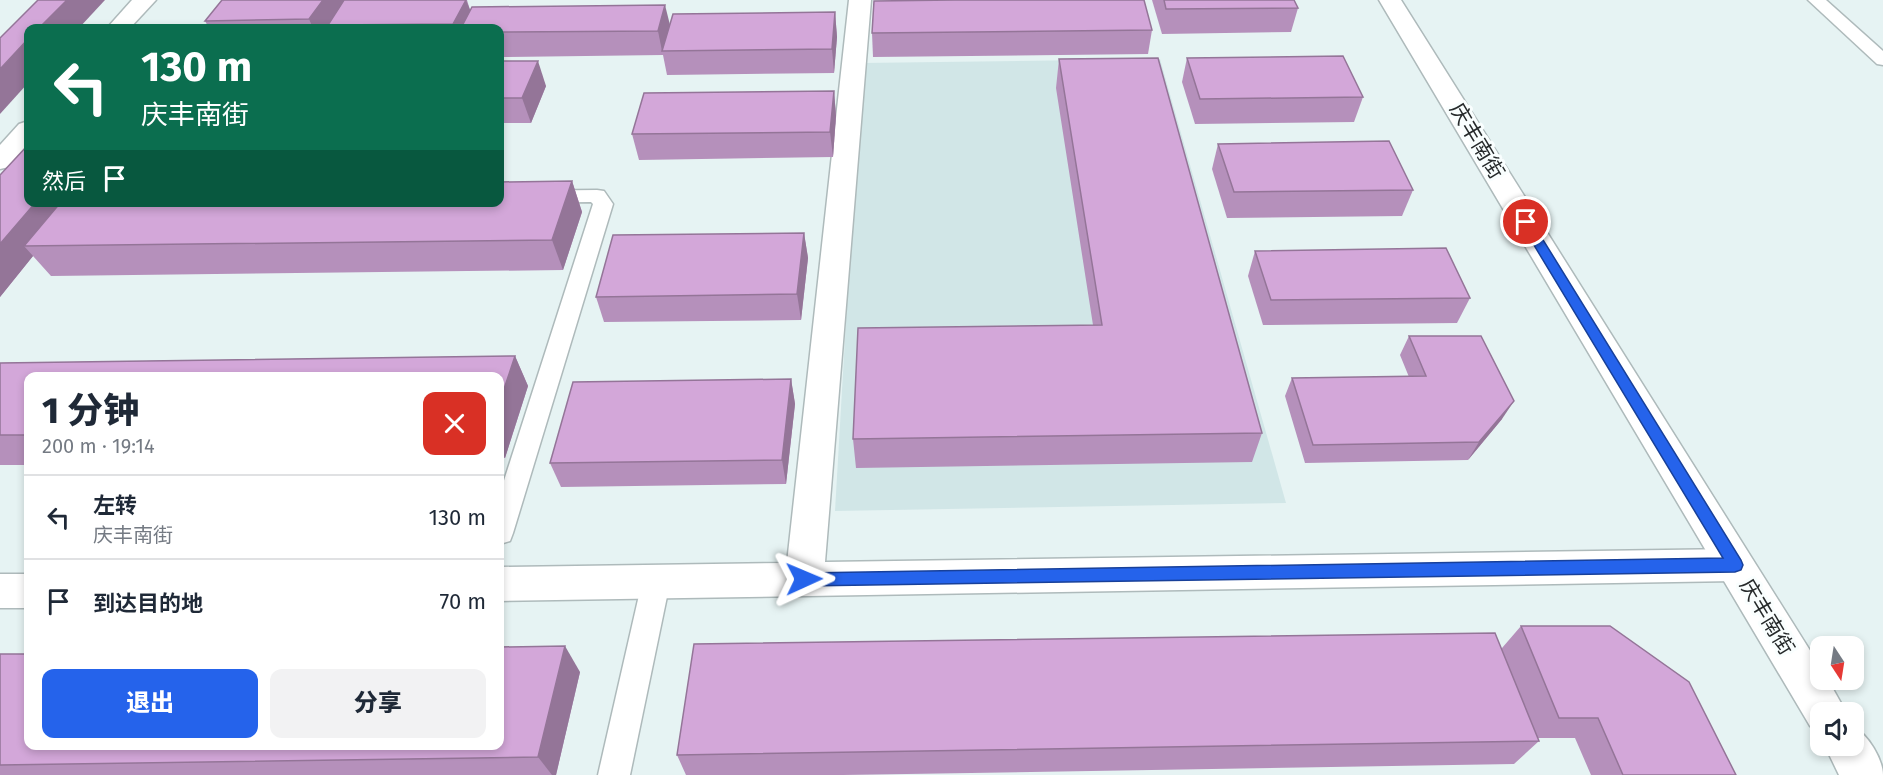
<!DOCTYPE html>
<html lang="zh">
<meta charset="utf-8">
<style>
:root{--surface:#fff;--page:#f2f2f3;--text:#1f2937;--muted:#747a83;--line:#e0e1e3;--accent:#2563eb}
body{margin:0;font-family:"Fira Sans","Noto Sans SC",sans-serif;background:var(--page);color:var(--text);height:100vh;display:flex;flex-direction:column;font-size:22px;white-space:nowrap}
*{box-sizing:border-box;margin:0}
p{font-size:20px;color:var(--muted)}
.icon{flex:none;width:33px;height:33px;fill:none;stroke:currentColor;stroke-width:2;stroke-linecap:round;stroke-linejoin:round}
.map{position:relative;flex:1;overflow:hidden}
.details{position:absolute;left:24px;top:372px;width:480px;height:378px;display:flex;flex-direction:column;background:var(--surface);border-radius:12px;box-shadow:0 3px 9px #0003}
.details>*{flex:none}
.banner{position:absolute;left:24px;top:24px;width:480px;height:183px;border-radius:12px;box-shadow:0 3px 9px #0003;background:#0b6e4f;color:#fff;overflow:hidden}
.needle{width:39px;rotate:168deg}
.buttons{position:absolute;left:1810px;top:636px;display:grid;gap:12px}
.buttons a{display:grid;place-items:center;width:54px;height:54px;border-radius:12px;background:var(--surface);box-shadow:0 3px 9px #0003;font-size:30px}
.pin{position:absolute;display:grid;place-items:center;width:51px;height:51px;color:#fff;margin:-26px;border:3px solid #fff;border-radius:50%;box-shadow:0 2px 6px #0007}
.me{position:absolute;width:66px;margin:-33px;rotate:89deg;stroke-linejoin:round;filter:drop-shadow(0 0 4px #0008)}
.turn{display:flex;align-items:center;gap:21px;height:126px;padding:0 18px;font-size:27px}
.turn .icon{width:78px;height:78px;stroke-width:2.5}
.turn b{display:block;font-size:42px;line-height:51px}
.then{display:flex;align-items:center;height:57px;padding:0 18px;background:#0003;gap:12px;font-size:22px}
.round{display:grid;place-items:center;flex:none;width:63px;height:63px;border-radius:12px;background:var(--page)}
.overview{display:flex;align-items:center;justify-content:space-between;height:102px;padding:0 18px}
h1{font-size:36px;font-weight:800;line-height:45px}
.action{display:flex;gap:12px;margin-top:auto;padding:12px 18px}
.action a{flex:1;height:69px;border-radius:12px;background:var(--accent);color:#fff;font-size:24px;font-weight:800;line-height:69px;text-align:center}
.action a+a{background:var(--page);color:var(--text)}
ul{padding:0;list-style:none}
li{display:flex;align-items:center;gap:18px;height:84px;padding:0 18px;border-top:2px solid var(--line)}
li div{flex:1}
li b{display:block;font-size:22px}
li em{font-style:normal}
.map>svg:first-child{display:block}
</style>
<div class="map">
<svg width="1883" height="775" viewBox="0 0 1883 775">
<rect width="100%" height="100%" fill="#e6f3f3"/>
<polygon fill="#d1e6e7" points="1160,59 1286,503 835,511 861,63"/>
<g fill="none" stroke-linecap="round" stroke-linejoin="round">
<g stroke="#aebabb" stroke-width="3">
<g id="service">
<polygon points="1808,0 1826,0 1883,51 1883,65 1877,64"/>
<polygon points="597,190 604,191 613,204 513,533 510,541 500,544 500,493 593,204 591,202 500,203 497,202 500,202 500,191"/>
<polygon points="656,570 666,573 670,582 630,775 598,775 642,582 646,573"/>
</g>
</g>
<g stroke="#aebabb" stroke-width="3">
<g id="minor">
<polygon points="849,0 871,0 825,562 1735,549 1748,553 1754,565 1748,577 1735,581 500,601 500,567 787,563"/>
<rect x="0" y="574" width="28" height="34"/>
</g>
</g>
<g stroke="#aebabb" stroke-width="3">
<g id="tertiary">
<polygon points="132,0 156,0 130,28 107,28"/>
<polygon points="1379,0 1401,0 1821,668 1821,680 1828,680 1846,712 1821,712 1821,730 1810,726"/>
<polygon points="28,121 28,145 9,167 0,169 0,145 19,124"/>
<path d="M 1854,728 C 1868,734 1883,760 1883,775 L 1839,775 L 1825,746 L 1854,746 Z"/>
</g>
</g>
<use href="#service" fill="#fff" fill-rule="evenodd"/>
<use href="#minor" fill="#fff" fill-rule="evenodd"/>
<use href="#tertiary" fill="#fff" fill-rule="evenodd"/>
</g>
<g fill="#b590bb">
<polygon points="222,0 467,0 470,10 670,25 835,12 837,37 834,73 667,75 663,55 500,57 500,28 209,28 205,21"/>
<polygon points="1152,0 1294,0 1298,8 1291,32 1162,34"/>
<polygon points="1152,30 1148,54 873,57 872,33"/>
<polygon points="1187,58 1363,97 1354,122 1195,124 1182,82"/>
<polygon points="1059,59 1262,433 1252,462 856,468 853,439 1093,325 1056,88"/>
<polygon points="500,61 546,86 531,123 500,123"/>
<polygon points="834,91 836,116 833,157 639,160 632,134"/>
<polygon points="1218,144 1413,190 1402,216 1227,218 1212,169"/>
<polygon points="0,175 28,202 572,181 582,212 563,270 51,276 33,256 0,297"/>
<polygon points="804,233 808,258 801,320 604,322 596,297"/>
<polygon points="1255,251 1470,298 1457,323 1263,325 1248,276"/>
<polygon points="1409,336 1502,419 1468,460 1305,463 1285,396 1292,378 1409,377 1400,355"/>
<polygon points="515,356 528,386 505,458 500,458 500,376 28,376 28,465 0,465 0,363"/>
<polygon points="791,379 795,404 786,484 561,487 550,463"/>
<polygon points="1521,626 1736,775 1591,775 1575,738 1538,738 1539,741 1514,764 843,775 686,775 677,755 1502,648"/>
<polygon points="0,654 580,672 556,775 0,775"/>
</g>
<g fill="#947598">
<polygon points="67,0 105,0 79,28 39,28"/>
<polygon points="323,0 351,0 328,25 329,28 313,28 309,19"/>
<polygon points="466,0 473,17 467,28 455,28 453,24"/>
<polygon points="665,5 671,29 662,51 658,31"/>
<polygon points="835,12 837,37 834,73 832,49"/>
<polygon points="28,39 28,83 0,114 0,69"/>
<polygon points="538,61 546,86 531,123 522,98"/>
<polygon points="834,91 836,116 833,157 830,132"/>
<polygon points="572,181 582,212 563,270 552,240"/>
<polygon points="36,202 78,202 24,246 33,256 0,297 0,244"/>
<polygon points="804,233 808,258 801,320 797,294"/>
<polygon points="515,356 528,386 505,458 500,448 500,401"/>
<polygon points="791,379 795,404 786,484 782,460"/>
<polygon points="1514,401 1502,419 1468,460 1479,442"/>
<polygon points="565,646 580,672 556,775 552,775 538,757"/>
</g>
<g fill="#d3a7d9" stroke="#947598" stroke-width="1.5">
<polygon points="38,0 67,0 39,28 28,28 28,39 0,69 0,38"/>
<polygon points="222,0 323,0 309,19 205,21"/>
<polygon points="344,0 466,0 453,24 328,25"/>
<polygon points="955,0 1144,0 1152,30 872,33 874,1"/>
<polygon points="1164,0 1294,0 1298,8 1166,9"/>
<polygon points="665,5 658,31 500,32 500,28 461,28 472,7"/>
<polygon points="835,12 832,49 662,51 673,14"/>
<polygon points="1343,56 1363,97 1200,99 1187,58"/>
<polygon points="1158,58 1262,433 853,439 858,328 1102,325 1059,59"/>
<polygon points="500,61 538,61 522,98 500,98"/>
<polygon points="834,91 830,132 632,134 644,93"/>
<polygon points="1389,141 1413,190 1234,192 1218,144"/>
<polygon points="28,145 28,202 36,202 0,244 0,175"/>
<polygon points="572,181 552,240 24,246 61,202 500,202 500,182"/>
<polygon points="804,233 797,294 596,297 613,235"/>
<polygon points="1446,248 1470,298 1271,300 1255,251"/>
<polygon points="1409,336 1481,336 1514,401 1479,442 1313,445 1292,378 1426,376"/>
<polygon points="515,356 500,401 500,376 28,376 28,435 0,435 0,363"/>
<polygon points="791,379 782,460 550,463 573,382"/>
<polygon points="1521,626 1610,626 1689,682 1736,775 1623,775 1598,718 1559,718"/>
<polygon points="1495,633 1539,741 677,755 694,644"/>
<polygon points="565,646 538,757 0,765 0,654 28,654 28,746 500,746 500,647"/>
</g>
<polygon fill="#2563eb" stroke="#184099" stroke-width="1.5" points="1526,218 1532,222 1741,560 1743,565 1741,570 1735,572 804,586 798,584 796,579 798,575 804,573 1723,558 1520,222"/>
<g text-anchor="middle" stroke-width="6" stroke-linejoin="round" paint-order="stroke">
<g font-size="21" fill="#262a2b" stroke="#f9fefe">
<text transform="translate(1477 141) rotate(59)" y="7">庆丰南街</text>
<text transform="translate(1767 617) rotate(59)" y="7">庆丰南街</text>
</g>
</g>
</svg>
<div class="buttons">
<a><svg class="needle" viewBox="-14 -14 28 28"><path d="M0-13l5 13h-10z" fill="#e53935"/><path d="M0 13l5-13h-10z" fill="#747a83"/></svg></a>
<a><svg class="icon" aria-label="sound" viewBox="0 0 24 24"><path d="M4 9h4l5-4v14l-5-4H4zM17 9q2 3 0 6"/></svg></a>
</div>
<div class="pin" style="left:1526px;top:222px;background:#d93025"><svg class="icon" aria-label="arrive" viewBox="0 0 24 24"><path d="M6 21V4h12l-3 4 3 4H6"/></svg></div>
<svg class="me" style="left:804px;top:579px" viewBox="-20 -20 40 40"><path d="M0-17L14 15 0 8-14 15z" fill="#2563eb" stroke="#fff" stroke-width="4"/></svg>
<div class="banner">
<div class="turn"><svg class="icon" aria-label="left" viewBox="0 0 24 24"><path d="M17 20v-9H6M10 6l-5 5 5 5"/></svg><div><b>130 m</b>庆丰南街</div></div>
<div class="then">然后<svg class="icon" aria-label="arrive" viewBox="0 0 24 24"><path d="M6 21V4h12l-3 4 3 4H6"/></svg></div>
</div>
<section class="details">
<div class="overview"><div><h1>1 分钟</h1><p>200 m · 19:14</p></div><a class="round" style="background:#d93025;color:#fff"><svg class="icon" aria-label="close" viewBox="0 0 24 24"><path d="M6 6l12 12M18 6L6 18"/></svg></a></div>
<ul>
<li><svg class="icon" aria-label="left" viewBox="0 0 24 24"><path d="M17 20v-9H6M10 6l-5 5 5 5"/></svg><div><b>左转</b><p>庆丰南街</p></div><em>130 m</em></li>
<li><svg class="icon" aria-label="arrive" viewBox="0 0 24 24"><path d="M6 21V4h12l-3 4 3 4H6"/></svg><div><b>到达目的地</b></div><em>70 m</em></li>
</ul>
<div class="action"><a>退出</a><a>分享</a></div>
</section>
</div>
